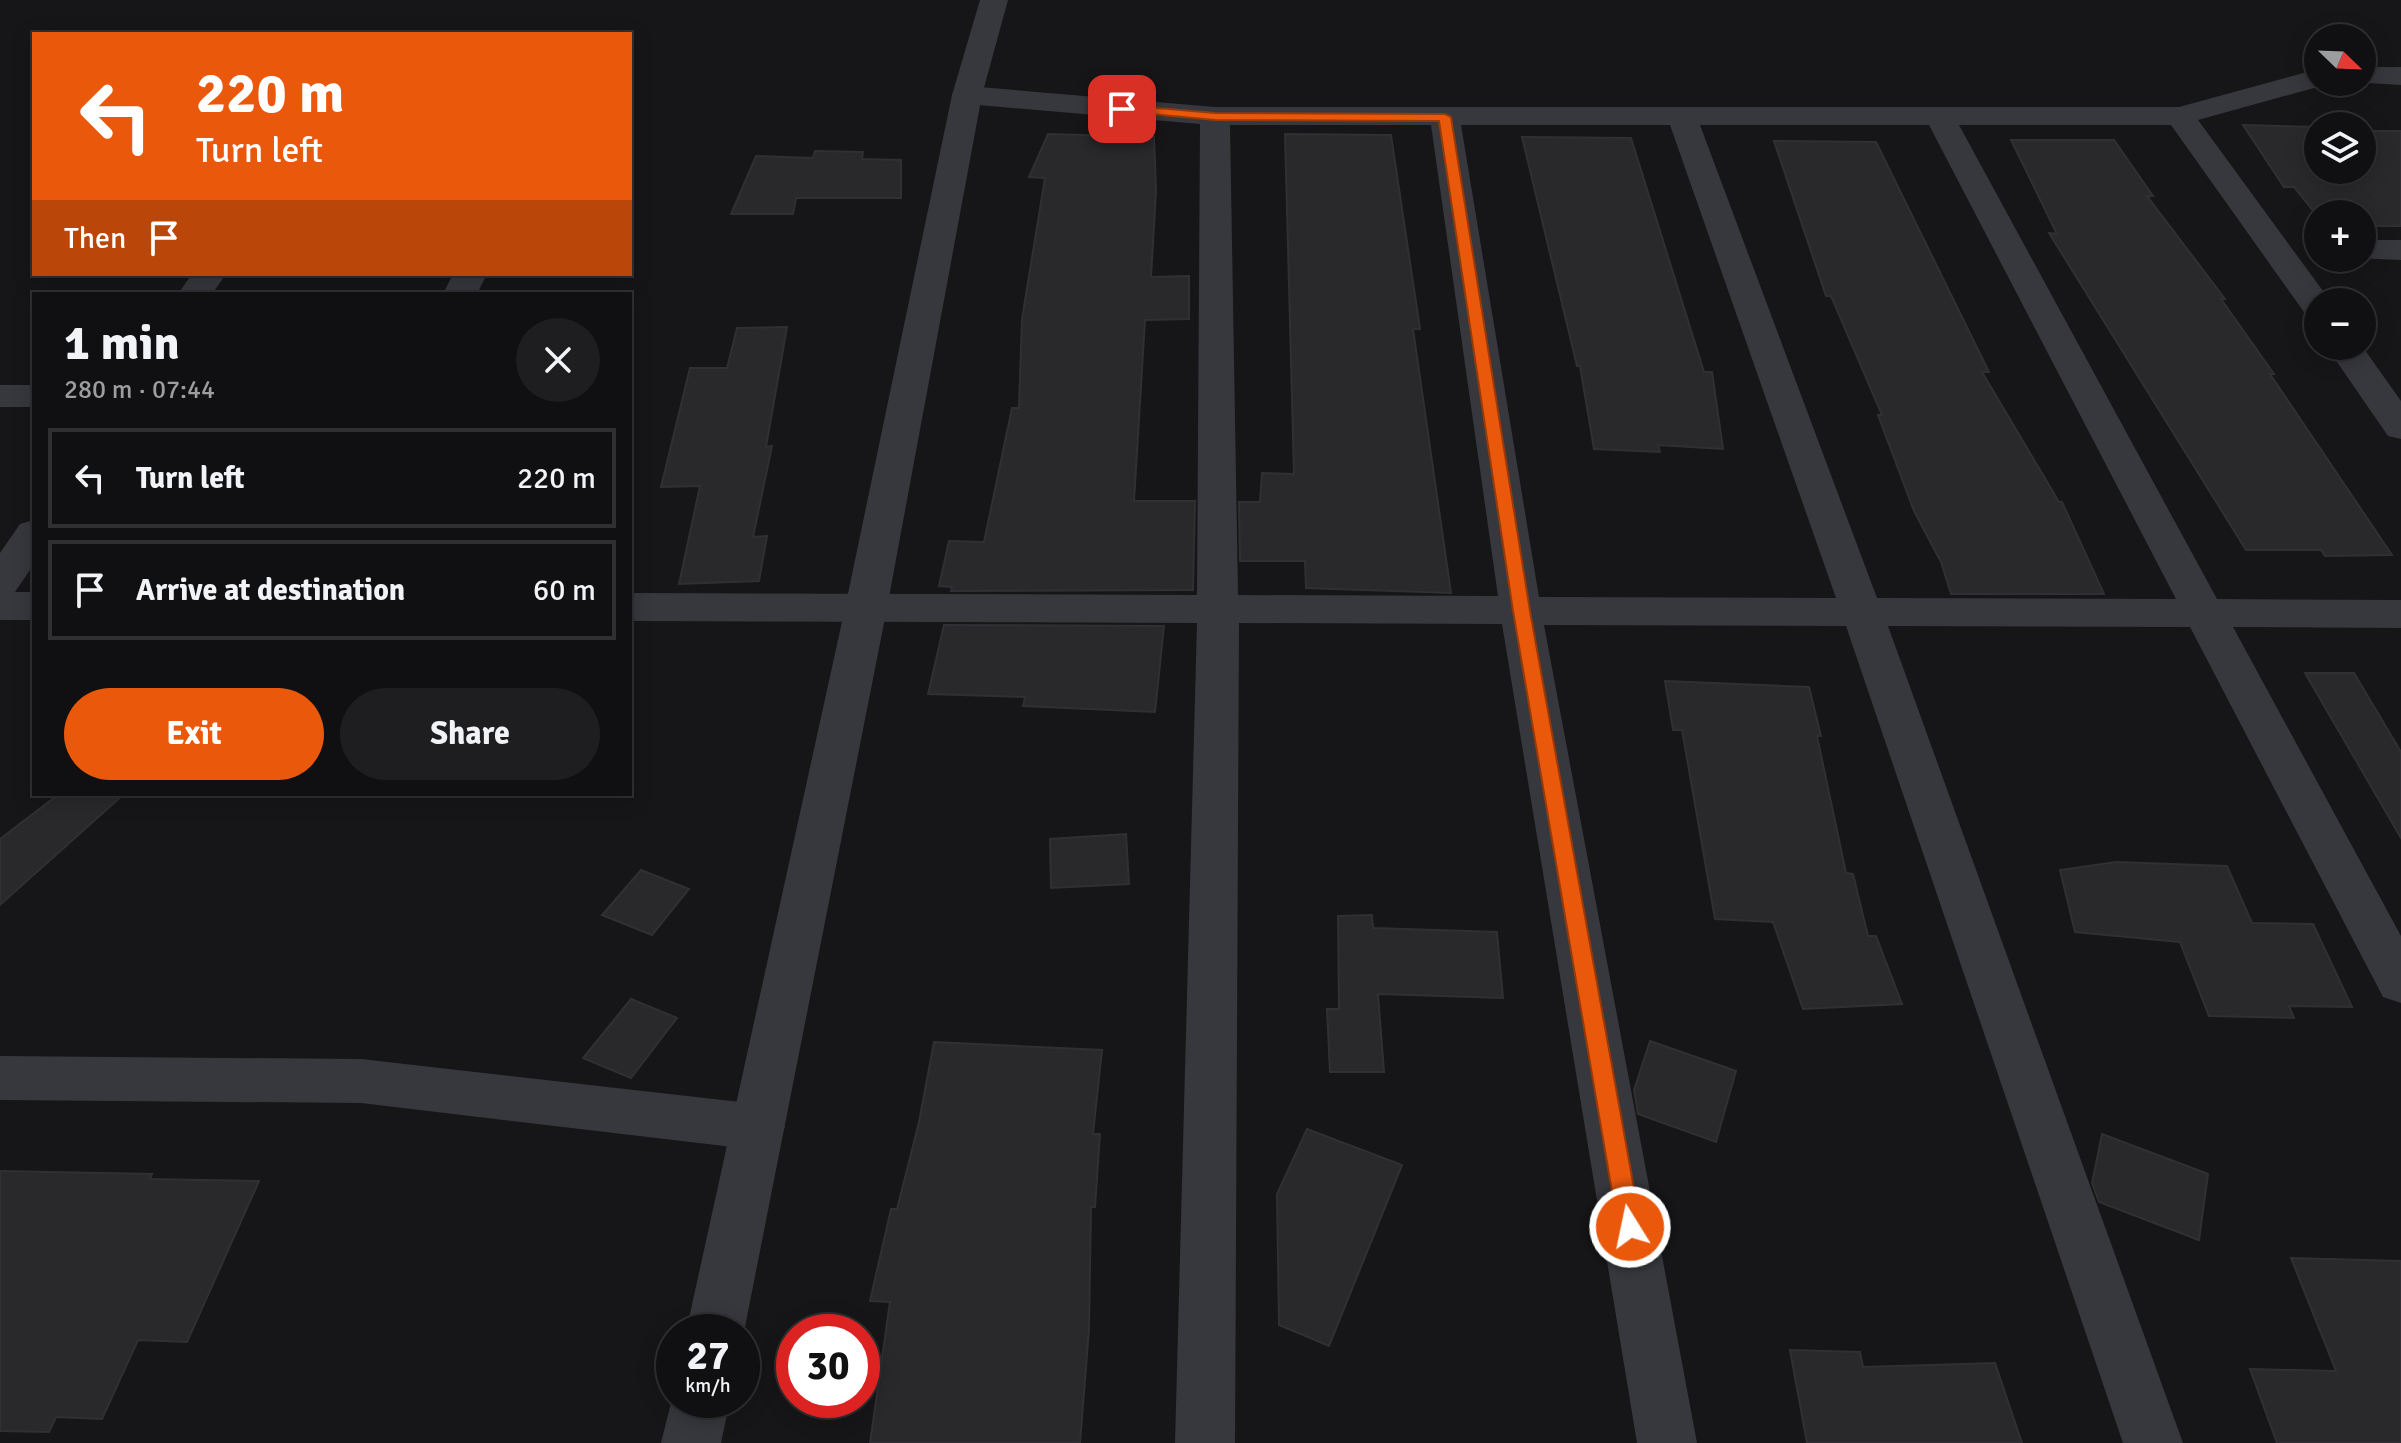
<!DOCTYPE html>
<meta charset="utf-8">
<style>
:root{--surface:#101012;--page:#1e1e20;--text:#f1f3f6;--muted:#9c9d9f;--line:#303032;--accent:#ea580c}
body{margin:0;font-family:Signika,sans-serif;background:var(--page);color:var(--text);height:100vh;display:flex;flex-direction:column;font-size:30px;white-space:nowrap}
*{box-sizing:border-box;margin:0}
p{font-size:26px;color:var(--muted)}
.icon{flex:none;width:44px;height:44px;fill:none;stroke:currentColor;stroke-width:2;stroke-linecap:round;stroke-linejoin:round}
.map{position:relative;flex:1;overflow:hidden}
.sheet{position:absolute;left:32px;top:292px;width:600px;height:504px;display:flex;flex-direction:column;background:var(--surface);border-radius:0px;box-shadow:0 4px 20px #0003,0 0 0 2px var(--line)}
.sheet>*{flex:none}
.banner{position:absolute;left:32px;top:32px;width:600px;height:244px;border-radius:0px;box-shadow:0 4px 20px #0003,0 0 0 2px var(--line);background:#ea580c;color:#fff;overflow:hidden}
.needle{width:52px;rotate:113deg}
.tools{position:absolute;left:2304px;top:24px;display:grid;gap:16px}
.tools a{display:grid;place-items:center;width:72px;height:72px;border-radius:50%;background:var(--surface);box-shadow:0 4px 20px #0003,0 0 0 2px var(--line);font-size:40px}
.speed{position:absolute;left:656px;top:1314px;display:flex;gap:16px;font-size:40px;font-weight:700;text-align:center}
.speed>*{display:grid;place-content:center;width:104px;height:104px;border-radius:50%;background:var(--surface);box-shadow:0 4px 20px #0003,0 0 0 2px var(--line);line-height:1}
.speed small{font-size:20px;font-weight:400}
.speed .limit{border:12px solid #d22;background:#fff;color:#111}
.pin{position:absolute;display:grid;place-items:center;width:68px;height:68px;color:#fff;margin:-34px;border-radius:16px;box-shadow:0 4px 12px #0006}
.me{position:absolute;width:88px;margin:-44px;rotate:350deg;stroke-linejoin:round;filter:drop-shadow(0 0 6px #0008)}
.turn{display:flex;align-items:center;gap:28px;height:168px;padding:0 32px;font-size:36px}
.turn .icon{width:104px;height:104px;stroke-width:2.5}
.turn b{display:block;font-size:56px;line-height:68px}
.then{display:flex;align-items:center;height:76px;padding:0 32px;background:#0003;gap:16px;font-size:30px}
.round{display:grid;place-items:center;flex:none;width:84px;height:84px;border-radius:42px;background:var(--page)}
.overview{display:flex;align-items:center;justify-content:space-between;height:136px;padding:0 32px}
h1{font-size:48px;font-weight:800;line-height:60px}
.cta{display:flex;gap:16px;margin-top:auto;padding:16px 32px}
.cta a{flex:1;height:92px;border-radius:48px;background:var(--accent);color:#fff;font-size:32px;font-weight:800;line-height:92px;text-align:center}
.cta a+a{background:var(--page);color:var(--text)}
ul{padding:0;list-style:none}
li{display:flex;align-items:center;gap:24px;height:100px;margin:0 16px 12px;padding:0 16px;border:4px solid var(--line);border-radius:0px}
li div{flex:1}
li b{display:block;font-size:30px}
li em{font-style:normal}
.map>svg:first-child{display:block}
</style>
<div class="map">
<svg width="2401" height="1443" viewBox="0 0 2401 1443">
<rect width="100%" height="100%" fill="#161618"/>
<g fill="#29292c" stroke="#303034" stroke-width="2">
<polygon points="2243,125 2318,127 2318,170 2362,170 2362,131 2401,131 2401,226 2362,226 2362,214 2318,214 2318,217 2294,187 2284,187"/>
<polygon points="1048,134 1154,137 1156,191 1151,277 1189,276 1189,319 1145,320 1134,501 1195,501 1193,590 951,591 952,587 939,586 949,541 984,542 1012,408 1019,408 1022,319 1045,178 1029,177"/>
<polygon points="1285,134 1391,135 1420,329 1413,329 1451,593 1306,588 1305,561 1240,561 1239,502 1260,502 1262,473 1294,474"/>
<polygon points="1522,137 1631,138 1704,372 1712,372 1723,449 1658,445 1660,452 1594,449 1580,366 1577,366"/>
<polygon points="2011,140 2114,140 2153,196 2147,196 2225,299 2221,299 2274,374 2270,374 2392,555 2325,556 2321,550 2246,550 2049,233 2057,234"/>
<polygon points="1774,141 1876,142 1989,372 1982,372 2059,502 2062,502 2104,594 1951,594 1941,562 1914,511 1878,415 1882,415 1831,296 1826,296"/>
<polygon points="815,151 863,152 862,159 901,160 901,198 796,198 793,214 731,214 756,156 813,158"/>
<polygon points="787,327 766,447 772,446 753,537 767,536 759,581 679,584 700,486 661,487 690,368 727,368 737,328"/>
<polygon points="944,625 1164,626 1155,712 1023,706 1025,697 928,694"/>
<polygon points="2305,673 2354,673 2401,752 2401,838"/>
<polygon points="1665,681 1809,687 1821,736 1817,736 1846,873 1853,874 1868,936 1876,936 1902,1004 1803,1009 1773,922 1715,919 1682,730 1673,730"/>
<polygon points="59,794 124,794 0,905 0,839"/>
<polygon points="1126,834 1129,884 1051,888 1050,839"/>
<polygon points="2116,862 2227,866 2252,923 2313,924 2352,1007 2289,1006 2294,1018 2209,1016 2180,942 2075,932 2060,870"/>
<polygon points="641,870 689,889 652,935 602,915"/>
<polygon points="1372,915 1373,928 1497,932 1503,998 1378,994 1384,1072 1330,1072 1327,1009 1339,1009 1338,916"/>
<polygon points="631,999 677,1018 631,1078 583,1058"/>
<polygon points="1650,1041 1736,1071 1716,1142 1638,1114 1634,1090"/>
<polygon points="934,1042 1102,1050 1093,1134 1100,1134 1095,1207 1091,1207 1089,1329 1080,1443 870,1443 890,1302 870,1301 891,1209 897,1209 919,1122"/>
<polygon points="1307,1129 1402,1165 1329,1346 1279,1325 1277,1194"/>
<polygon points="2102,1134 2208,1174 2199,1240 2099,1202 2092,1183"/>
<polygon points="0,1171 152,1174 150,1179 259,1181 187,1342 138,1340 102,1419 56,1417 49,1432 0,1431"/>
<polygon points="2291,1258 2401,1261 2401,1443 2277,1443 2250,1369 2336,1371"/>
<polygon points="1790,1350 1860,1352 1863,1367 1995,1363 2022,1443 1807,1443"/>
</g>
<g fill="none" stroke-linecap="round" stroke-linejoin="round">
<g fill="#37383d" fill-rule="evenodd">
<polygon points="2362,67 2401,67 2401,85 2352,82 2362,82"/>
<path d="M 2318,69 L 2318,82 L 2330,82 L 2328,84 L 2198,120 L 2331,302 L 2318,302 L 2318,318 L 2306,315 L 2171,125 L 1959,125 L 2217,599 L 2401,600 L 2401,628 L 2233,627 L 2401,936 L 2401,1003 L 2383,997 L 2190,627 L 1888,626 L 2183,1443 L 2123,1443 L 1846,626 L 1544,625 L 1697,1443 L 1637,1443 L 1502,624 L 1239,623 L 1235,1443 L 1175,1443 L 1197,623 L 630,621 L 630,593 L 1197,595 L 1200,124 L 967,104 L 957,101 L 952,95 L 957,89 L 967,86 L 1215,107 L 2179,107 ZM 1230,125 L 1431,125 L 1498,596 L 1238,595 ZM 1461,125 L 1670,125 L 1836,598 L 1539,597 ZM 1700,125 L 1929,125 L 2176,599 L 1877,598 Z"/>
<polygon points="2362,240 2401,240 2401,260 2354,258 2362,258"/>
<polygon points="192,274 226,274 212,294 178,294"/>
<polygon points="453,274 487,274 477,294 443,294"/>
<polygon points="2326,346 2362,346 2401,401 2401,439 2388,436"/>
<rect x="0" y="385" width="34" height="22"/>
<polygon points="34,520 34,564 15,592 34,592 34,620 0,620 0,553 20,524"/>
<polygon points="0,1056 361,1059 758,1104 777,1111 785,1127 777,1143 758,1150 361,1103 0,1100"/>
</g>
<g fill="#37383d" fill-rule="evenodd">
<polygon points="980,0 1008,0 982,95 887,608 744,1332 742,1337 742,1332 686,1332 845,608 952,95"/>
<polygon points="674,1391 674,1400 730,1400 721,1443 661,1443"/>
</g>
</g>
<polygon fill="#ea580c" stroke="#983908" stroke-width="2" points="1122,105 1215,113 1445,114 1451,117 1530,611 1641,1227 1638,1235 1630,1238 1621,1235 1618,1227 1513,611 1439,121 1215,120 1118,111 1116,109"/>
</svg>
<div class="tools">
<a><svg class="needle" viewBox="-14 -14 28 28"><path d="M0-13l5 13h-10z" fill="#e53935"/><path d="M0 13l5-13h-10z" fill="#9c9d9f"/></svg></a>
<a><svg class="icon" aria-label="layers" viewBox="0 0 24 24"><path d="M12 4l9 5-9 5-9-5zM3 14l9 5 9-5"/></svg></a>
<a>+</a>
<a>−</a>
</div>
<div class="speed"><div>27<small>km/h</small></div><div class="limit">30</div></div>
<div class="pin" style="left:1122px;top:109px;background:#d93025"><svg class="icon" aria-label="arrive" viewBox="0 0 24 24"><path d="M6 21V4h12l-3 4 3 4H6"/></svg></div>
<svg class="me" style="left:1630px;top:1227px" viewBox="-20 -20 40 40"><circle r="17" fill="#ea580c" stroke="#fff" stroke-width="3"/><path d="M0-11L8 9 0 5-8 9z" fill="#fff"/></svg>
<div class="banner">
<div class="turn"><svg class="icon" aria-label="left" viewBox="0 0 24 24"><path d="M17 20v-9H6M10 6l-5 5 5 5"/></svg><div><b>220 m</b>Turn left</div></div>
<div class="then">Then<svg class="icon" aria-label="arrive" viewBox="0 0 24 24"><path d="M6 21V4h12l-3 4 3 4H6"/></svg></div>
</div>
<section class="sheet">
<div class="overview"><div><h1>1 min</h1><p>280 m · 07:44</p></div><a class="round"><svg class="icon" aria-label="close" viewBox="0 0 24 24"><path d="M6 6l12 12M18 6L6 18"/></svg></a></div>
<ul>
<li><svg class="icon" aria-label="left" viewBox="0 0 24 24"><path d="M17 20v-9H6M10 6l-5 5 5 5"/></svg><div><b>Turn left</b></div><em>220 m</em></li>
<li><svg class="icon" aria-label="arrive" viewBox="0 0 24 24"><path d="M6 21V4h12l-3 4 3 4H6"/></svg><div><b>Arrive at destination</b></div><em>60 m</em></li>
</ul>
<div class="cta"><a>Exit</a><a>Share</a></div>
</section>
</div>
